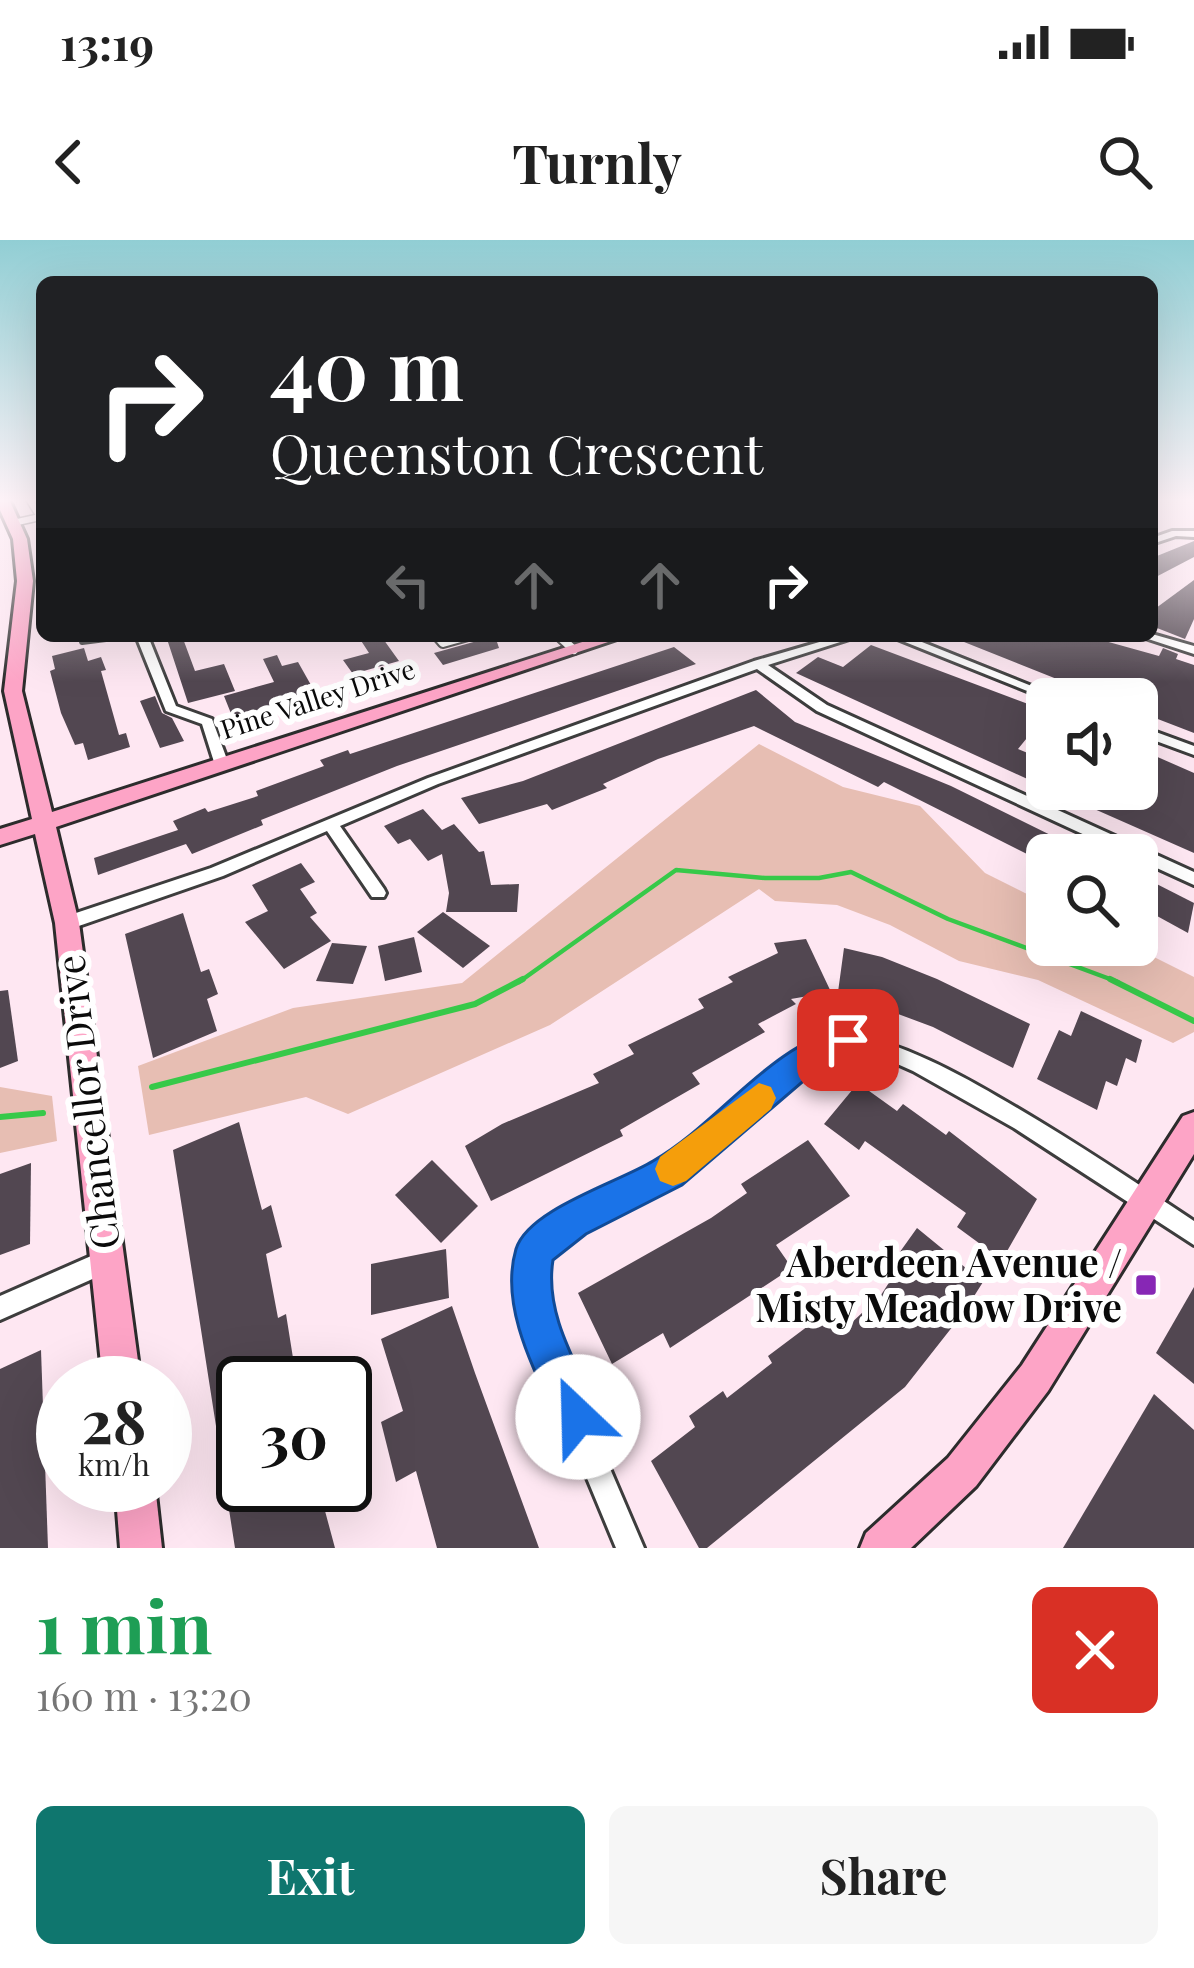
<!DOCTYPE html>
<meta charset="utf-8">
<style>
:root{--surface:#fff;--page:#f6f6f6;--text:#222;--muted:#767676;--accent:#0f766e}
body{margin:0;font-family:"Playfair Display",serif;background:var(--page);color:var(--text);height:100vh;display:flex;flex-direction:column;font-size:45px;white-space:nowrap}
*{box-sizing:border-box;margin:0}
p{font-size:39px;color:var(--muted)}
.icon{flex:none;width:66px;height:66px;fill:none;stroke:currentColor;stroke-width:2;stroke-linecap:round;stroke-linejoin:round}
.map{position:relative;height:1308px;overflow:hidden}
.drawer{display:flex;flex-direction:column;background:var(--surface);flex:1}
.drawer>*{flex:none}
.hud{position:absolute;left:36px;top:36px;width:1122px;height:366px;border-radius:18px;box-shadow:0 12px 48px #0002;background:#202124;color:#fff;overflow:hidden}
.buttons{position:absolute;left:1026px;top:438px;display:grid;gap:24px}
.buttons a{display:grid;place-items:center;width:132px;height:132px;border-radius:18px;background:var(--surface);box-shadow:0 12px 48px #0002;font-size:60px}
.speed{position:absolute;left:36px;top:1116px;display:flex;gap:24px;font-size:60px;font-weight:700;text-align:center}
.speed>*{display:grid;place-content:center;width:156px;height:156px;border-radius:50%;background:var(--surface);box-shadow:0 12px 48px #0002;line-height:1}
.speed small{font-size:30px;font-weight:400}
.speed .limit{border:6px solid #111;border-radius:18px;background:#fff;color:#111}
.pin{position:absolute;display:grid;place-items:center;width:102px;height:102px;color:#fff;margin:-51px;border-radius:24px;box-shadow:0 6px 18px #0006}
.me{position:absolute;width:132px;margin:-66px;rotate:336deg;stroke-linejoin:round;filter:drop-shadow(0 0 9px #0008)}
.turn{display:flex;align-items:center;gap:42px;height:252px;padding:0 36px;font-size:54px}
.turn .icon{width:156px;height:156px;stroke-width:2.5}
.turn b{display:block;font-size:84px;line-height:102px}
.lanes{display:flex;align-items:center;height:114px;padding:0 36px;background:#0003;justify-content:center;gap:60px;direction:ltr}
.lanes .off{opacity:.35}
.round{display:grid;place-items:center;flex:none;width:126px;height:126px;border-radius:18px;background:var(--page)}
.head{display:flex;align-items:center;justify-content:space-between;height:204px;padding:0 36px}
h1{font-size:72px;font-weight:700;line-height:90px;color:#1e9e55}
.action{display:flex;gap:24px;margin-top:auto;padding:24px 36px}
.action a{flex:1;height:138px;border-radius:18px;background:var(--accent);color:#fff;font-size:48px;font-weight:700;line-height:138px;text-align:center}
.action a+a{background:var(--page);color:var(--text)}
.status{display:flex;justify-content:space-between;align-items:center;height:84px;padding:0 60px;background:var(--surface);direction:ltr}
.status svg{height:33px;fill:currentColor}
header{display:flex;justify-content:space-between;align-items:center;height:156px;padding:0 36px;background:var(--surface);font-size:54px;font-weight:700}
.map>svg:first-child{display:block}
</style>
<div class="status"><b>13:19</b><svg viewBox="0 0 49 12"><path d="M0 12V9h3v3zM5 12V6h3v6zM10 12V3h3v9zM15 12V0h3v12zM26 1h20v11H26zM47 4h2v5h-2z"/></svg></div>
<header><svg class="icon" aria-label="back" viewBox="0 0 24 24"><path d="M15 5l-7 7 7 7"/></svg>Turnly<svg class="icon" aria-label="search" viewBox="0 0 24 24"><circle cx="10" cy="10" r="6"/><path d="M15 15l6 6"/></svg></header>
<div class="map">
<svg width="1194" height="1308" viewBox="0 0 1194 1308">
<rect width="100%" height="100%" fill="#fee7f2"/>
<g fill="#e7beb3">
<polygon points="759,504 843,547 920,566 985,633 1047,664 1047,705 1130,705 1194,737 1194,792 1173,803 1038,740 959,721 890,685 837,665 775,661 759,649 550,785 348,874 306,857 149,895 138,826 293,768 462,743"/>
<polygon points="0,847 52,856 57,901 0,913"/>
</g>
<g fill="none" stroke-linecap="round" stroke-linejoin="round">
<polyline stroke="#37c949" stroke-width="4.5" points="519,742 676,630 765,638 819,638 851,632 948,679 1118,742"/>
<g stroke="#37c949" stroke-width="6">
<polyline points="1110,739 1194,781"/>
<polyline points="152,847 475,764 523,739"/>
<polyline points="0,877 43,873"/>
</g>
</g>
<g fill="#524751">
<polygon points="1194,301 1194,317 1152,339 1152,318"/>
<polygon points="1194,340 1194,379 1185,399 1152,386 1152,371"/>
<polygon points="166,396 182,396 195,431 224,424 235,451 188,463"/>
<polygon points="358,396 381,396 399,421 353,434 343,420 369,413"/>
<polygon points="495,396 499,408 443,425 434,413"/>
<polygon points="949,396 1087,396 1159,416 1163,408 1178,414 1176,419 1194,425 1194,493 1137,471 1137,459 1094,459 1097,455"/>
<polygon points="871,405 1047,471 1047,493 1035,488 1018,509 1047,521 1047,548 796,433 818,417 843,427"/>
<polygon points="674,407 696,424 397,526 261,580 263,585 192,614 186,604 98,635 94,618 178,590 173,581 205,568 208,572 258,556 256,551 324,526 320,520 348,510 350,514"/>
<polygon points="84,408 88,421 101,417 106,430 101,431 119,495 126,493 130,507 88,520 83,503 75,505 61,473 50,431 55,429 52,416"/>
<polygon points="277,415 282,426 298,422 316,454 234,481 224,456 274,442 263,419"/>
<polygon points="756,450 795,482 951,546 1091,615 1047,615 1047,624 884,542 878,547 754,486 658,519 603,544 607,548 552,570 547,564 479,584 461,558 523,541"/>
<polygon points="155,456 162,473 172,478 184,501 160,508 140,461"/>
<polygon points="1137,508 1194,533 1194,613 1049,549 1107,549 1137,560"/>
<polygon points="423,569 442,590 454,584 479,612 484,611 491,645 519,644 517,672 446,672 449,653 442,614 428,621 410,599 398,604 384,586"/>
<polygon points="301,623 315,642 300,649 317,673 310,677 331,701 284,729 245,682 268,671 252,645"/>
<polygon points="1137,634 1194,663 1188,693 1137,665"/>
<polygon points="443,672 490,706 463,728 417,692"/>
<polygon points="183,673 201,732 209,729 218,754 207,759 217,791 153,818 125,694"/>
<polygon points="414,697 422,732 385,741 378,706"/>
<polygon points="806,699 831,752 791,759 796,764 758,784 765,792 692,833 700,844 620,890 623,896 491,961 465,906 502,884 599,843 593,834 634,814 628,805 704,768 698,759 733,742 728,737 778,713 774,703"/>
<polygon points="332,703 367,706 353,744 316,741"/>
<polygon points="844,708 882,717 937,739 1030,784 1013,828 933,787 882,768 884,764 838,752"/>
<polygon points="8,750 18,821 0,828 0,751"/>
<polygon points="1081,771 1142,800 1136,823 1126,818 1117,846 1106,841 1097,870 1037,839 1059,790 1071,796"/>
<polygon points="858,843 897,871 903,864 946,895 949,891 1037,959 1002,1020 957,987 966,973 865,901 859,910 824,884"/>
<polygon points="239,882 262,970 271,965 282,1007 266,1014 278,1078 286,1074 297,1143 243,1143 243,1245 318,1245 335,1308 235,1308 173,910"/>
<polygon points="808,900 850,956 776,1005 792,1028 670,1108 663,1093 612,1124 578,1053 711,978 747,953 741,944"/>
<polygon points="432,920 478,966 441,1003 395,955"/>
<polygon points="31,923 30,1004 0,1015 0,934"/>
<polygon points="917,988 983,1042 964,1072 905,1147 707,1308 699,1308 651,1221 695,1187 689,1176 723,1151 727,1158 772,1123 768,1116 832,1068 846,1088 881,1055 903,1021 897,1016"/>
<polygon points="446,1009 449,1058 371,1075 371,1024"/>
<polygon points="1194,1047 1194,1144 1156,1113"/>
<polygon points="452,1066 475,1133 539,1308 437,1308 416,1231 396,1242 381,1182 403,1171 381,1099"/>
<polygon points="41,1110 48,1308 0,1308 0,1129"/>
<polygon points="1154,1154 1194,1190 1194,1308 1063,1308"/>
</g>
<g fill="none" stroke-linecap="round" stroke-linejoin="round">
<g stroke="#3d3d3d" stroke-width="9">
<g id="lane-far1">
<polyline points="29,259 42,280"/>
<polyline points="13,283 40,277"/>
</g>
</g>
<g stroke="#3d3d3d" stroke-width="12">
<g id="lane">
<polyline points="437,396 443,403 468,396"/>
<polyline points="559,396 574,410"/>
</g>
</g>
<g stroke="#3d3d3d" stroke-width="6">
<g id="street">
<polygon points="1172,291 1194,291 1194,297 1176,296 1152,304 1152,298"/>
<polygon points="1152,394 1194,406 1194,414 1139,396"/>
<polygon points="86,396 112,396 106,399 82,402 82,398"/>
<polygon points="136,396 148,396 176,466 212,479 228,522 226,525 221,526 214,522 202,484 166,471"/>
<polygon points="840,396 859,396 768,425 827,465 1194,632 1194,645 1137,619 1137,615 1128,615 817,471 757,429 438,544 340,586 384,649 386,653 384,657 372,657 327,591 223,636 73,688 61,688 58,683 61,678 211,628 428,538 754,421"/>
<polygon points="890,396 907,396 1064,459 1047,459"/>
<polygon points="1137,485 1194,506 1194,515 1137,494"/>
<path d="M 847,793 C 905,804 956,832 1007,862 C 1071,899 1132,940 1194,981 L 1194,1005 L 1014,888 L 913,831 L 877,815 L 847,809 L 826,814 L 677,940 L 581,989 L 547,1015 L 542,1044 L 558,1107 L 644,1308 L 616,1308 L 533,1108 L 518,1044 L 528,1001 L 565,973 L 661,924 L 813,801 Z"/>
<polygon points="107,1009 115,1013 119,1021 115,1029 0,1080 0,1056"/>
</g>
</g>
<g stroke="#2c2c2c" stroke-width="6">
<g id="secondary">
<polygon points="0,259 9,259 27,299 33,341 22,451 52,572 601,396 626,396 56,587 79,683 141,1143 103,1143 55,683 35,594 0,605 0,589 32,579 4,451 17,341 13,299 0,270"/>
<polygon points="1194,872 1194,914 1048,1151 976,1246 911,1308 860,1308 866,1293 948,1218 1022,1125 1183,876"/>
<polygon points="115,1245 155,1245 162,1308 120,1308"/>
</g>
</g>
<use href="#lane-far1" stroke="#fff" stroke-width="6"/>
<use href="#lane" stroke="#fff" stroke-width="8"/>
<use href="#street" fill="#fff" fill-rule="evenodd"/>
<use href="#secondary" fill="#fda4c6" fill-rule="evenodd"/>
</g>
<linearGradient id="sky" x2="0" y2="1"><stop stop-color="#91ced4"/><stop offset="0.59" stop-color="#fff4f9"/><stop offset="1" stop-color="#fff4f9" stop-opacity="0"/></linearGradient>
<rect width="1194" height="442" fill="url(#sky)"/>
<path fill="#1a73e8" stroke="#114b97" stroke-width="3" d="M 848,787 L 859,791 L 864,800 L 859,810 L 829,819 L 682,945 L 586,994 L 553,1020 C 544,1076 579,1127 600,1177 L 594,1192 L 578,1199 L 563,1192 C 539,1138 498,1070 516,1009 C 528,969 619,942 653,921 C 721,882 769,804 848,787 Z"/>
<polygon fill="#f59e0b" points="759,843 771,847 776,858 771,869 686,941 673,946 660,941 655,929 660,917"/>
<rect fill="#8727b5" stroke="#fff" stroke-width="4.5" x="1134" y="1033" width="24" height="24" rx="6"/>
<g text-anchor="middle" stroke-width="12" stroke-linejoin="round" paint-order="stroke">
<g font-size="27" fill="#0a0a0a" stroke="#fff">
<text transform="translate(318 460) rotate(-18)" y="9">Pine Valley Drive</text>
</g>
<g font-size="39" fill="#0a0a0a" stroke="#fff">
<text transform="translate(88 862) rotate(-97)" y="14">Chancellor Drive</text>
</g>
<g font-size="39" font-weight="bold" fill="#0a0a0a" stroke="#fff" text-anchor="end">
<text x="1122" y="1037">Aberdeen Avenue /<tspan x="1122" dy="45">Misty Meadow Drive</tspan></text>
</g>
</g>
</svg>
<div class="buttons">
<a><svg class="icon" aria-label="sound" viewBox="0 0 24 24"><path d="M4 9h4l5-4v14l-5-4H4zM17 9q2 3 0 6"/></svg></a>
<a><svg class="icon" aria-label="search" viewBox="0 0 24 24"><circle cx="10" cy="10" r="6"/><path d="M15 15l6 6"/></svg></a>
</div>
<div class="speed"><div>28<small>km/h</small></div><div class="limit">30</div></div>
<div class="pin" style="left:848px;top:800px;background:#d93025"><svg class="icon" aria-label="arrive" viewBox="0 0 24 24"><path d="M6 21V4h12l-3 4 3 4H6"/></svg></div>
<svg class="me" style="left:578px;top:1177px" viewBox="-20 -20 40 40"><circle r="19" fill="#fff"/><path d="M0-13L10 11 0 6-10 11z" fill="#1a73e8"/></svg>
<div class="hud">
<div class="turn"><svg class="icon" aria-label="right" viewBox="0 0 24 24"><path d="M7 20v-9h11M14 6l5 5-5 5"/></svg><div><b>40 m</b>Queenston Crescent</div></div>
<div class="lanes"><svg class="icon off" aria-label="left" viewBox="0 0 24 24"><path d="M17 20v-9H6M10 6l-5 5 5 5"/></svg><svg class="icon off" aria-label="ahead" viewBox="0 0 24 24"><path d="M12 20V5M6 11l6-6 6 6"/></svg><svg class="icon off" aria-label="ahead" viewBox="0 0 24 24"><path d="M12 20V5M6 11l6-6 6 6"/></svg><svg class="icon" aria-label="right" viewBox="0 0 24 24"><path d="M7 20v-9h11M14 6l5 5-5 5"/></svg></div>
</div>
</div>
<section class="drawer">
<div class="head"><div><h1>1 min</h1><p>160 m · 13:20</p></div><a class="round" style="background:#d93025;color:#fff"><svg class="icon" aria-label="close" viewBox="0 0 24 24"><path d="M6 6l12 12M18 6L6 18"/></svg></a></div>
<div class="action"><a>Exit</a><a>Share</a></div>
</section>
